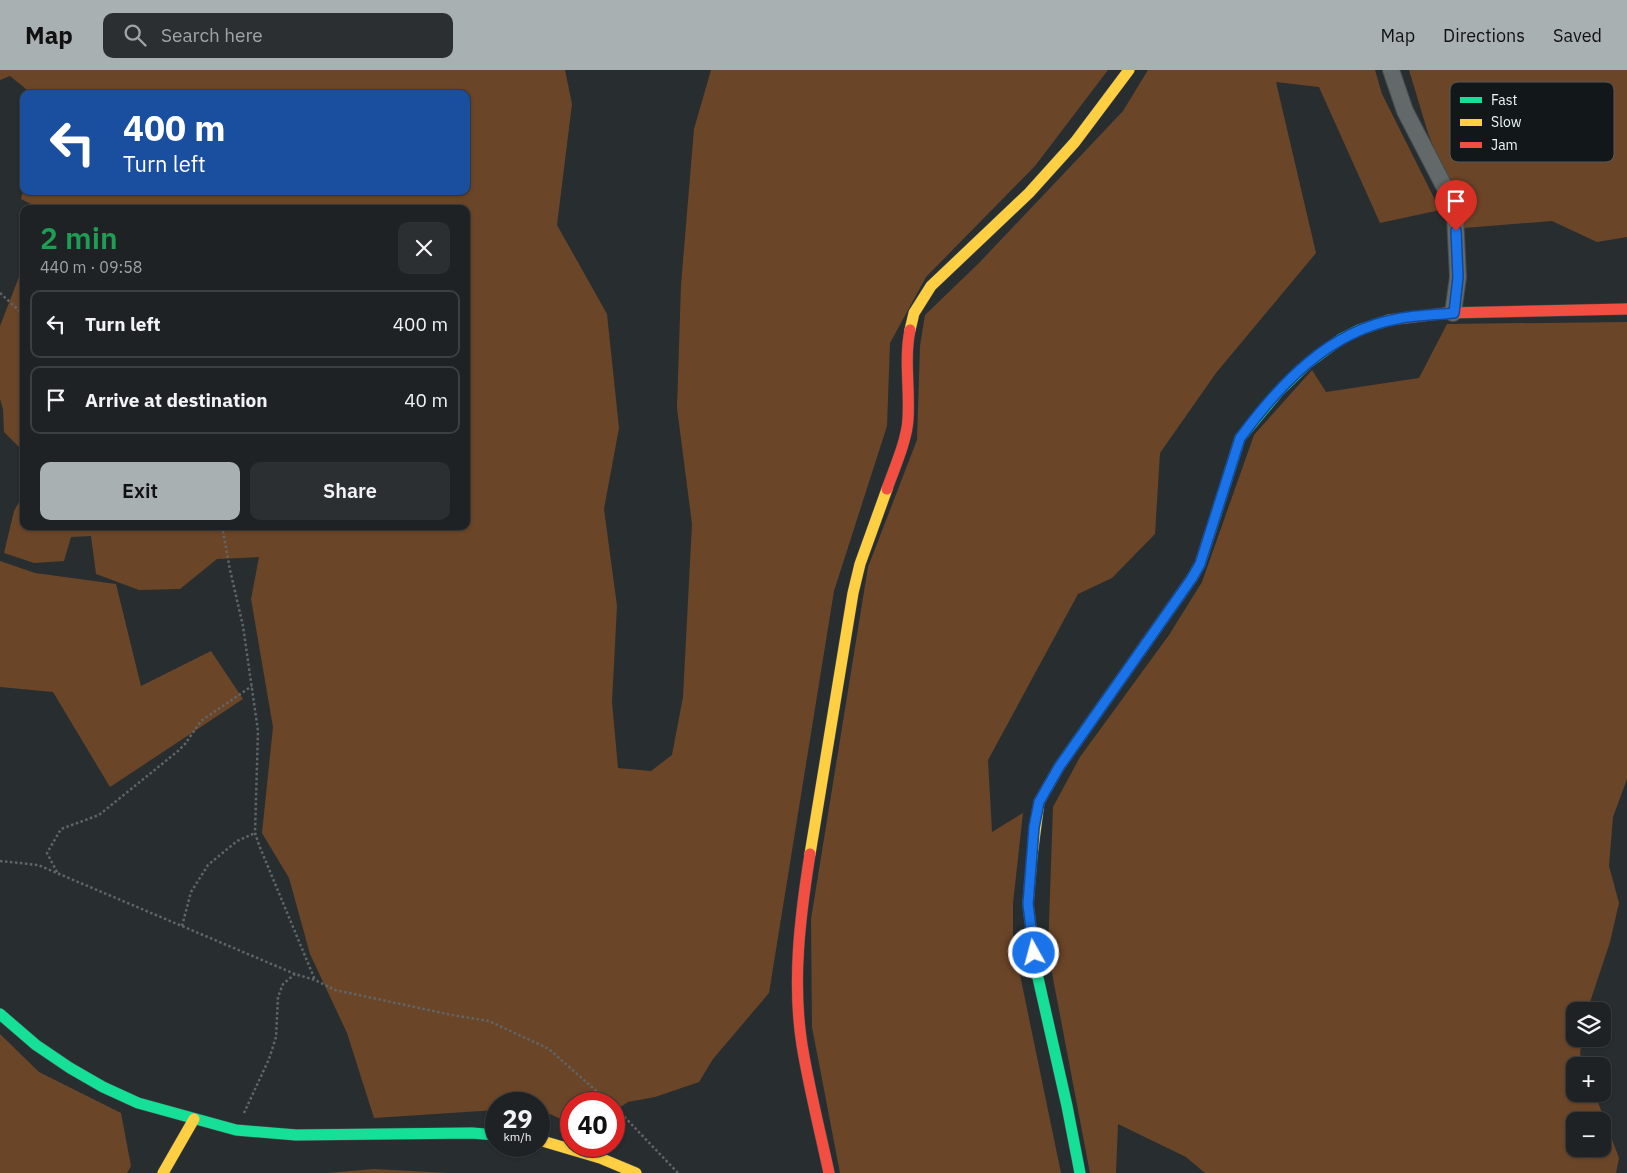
<!DOCTYPE html>
<meta charset="utf-8">
<style>
:root{--surface:#1e2224;--page:#2b2f31;--text:#f1f3f6;--muted:#a1a4a6;--line:#3c3f41;--accent:#a9b0b2}
body{margin:0;font-family:"IBM Plex Sans",sans-serif;background:var(--page);color:var(--text);height:100vh;display:flex;flex-direction:column;font-size:19px;white-space:nowrap}
*{box-sizing:border-box;margin:0}
p{font-size:16px;color:var(--muted)}
.icon{flex:none;width:28px;height:28px;fill:none;stroke:currentColor;stroke-width:2;stroke-linecap:round;stroke-linejoin:round}
.map{position:relative;flex:1;overflow:hidden}
.panel{position:absolute;left:20px;top:135px;width:450px;height:325px;display:flex;flex-direction:column;background:var(--surface);border-radius:10px;box-shadow:0 1px 4px #0004,0 0 0 1px var(--line)}
.panel>*{flex:none}
.hud{position:absolute;left:20px;top:20px;width:450px;height:105px;border-radius:10px;box-shadow:0 1px 4px #0004,0 0 0 1px var(--line);background:#1a4fa0;color:#fff;overflow:hidden}
.controls{position:absolute;left:1566px;top:932px;display:grid;gap:10px}
.controls a{display:grid;place-items:center;width:45px;height:45px;border-radius:10px;background:var(--surface);box-shadow:0 1px 4px #0004,0 0 0 1px var(--line);font-size:25px}
.speed{position:absolute;left:485px;top:1022px;display:flex;gap:10px;font-size:25px;font-weight:700;text-align:center}
.speed>*{display:grid;place-content:center;width:65px;height:65px;border-radius:50%;background:var(--surface);box-shadow:0 1px 4px #0004,0 0 0 1px var(--line);line-height:1}
.speed small{font-size:12px;font-weight:400}
.speed .limit{border:8px solid #d22;background:#fff;color:#111}
.pin{position:absolute;display:grid;place-items:center;width:42px;height:42px;color:#fff;margin:-51px -21px;border-radius:50% 50% 50% 0;rotate:-45deg;box-shadow:0 0 5px #0007}
.pin .icon{rotate:45deg}
.me{position:absolute;width:55px;margin:-28px;rotate:353deg;stroke-linejoin:round;filter:drop-shadow(0 0 4px #0008)}
.turn{display:flex;align-items:center;gap:18px;height:105px;padding:0 20px;font-size:22px}
.turn .icon{width:65px;height:65px;stroke-width:2.5}
.turn b{display:block;font-size:35px;line-height:42px}
.round{display:grid;place-items:center;flex:none;width:52px;height:52px;border-radius:10px;background:var(--page)}
.head{display:flex;align-items:center;justify-content:space-between;height:85px;padding:0 20px}
h1{font-size:30px;font-weight:600;line-height:38px;color:#1e9e55}
.cta{display:flex;gap:10px;margin-top:auto;padding:10px 20px}
.cta a{flex:1;height:58px;border-radius:10px;background:var(--accent);color:#111;font-size:20px;font-weight:600;line-height:58px;text-align:center}
.cta a+a{background:var(--page);color:var(--text)}
ul{padding:0;list-style:none}
li{display:flex;align-items:center;gap:15px;height:68px;margin:0 10px 8px;padding:0 10px;border:2px solid var(--line);border-radius:10px}
li div{flex:1}
li b{display:block;font-size:19px}
li em{font-style:normal}
header{display:flex;align-items:center;gap:30px;box-sizing:border-box;height:70px;padding:0 25px;background:var(--accent);color:#111}
header strong{font-size:24px}
nav{display:flex;gap:28px;margin-inline-start:auto;font-size:18px}
.search{width:350px;height:45px;background:var(--page);display:flex;align-items:center;gap:12px;box-sizing:border-box;padding:0 18px;border-radius:10px;color:var(--muted);font-size:19px}
.map>svg:first-child{display:block}
</style>
<header>
<strong>Map</strong>
<div class="search"><svg class="icon" aria-label="search" viewBox="0 0 24 24"><circle cx="10" cy="10" r="6"/><path d="M15 15l6 6"/></svg>Search here</div>
<nav><a>Map</a><a>Directions</a><a>Saved</a></nav>
</header>
<div class="map">
<svg width="1627" height="1103" viewBox="0 0 1627 1103">
<rect width="100%" height="100%" fill="#282e30"/>
<g fill="#6b4528" fill-rule="evenodd">
<polygon points="0,0 565,0 572,34 557,155 607,244 619,358 604,439 617,536 612,632 618,698 651,701 672,685 683,627 692,454 677,338 681,215 694,59 711,0 1108,0 1035,96 926,207 890,273 887,356 834,521 769,923 713,989 699,1012 655,1027 628,1032 614,1041 614,1034 571,1034 571,1054 550,1044 539,1043 539,1034 496,1034 496,1040 374,1048 347,963 310,884 289,808 262,763 273,657 251,529 259,487 217,489 180,519 139,520 96,504 91,466 71,467 64,491 34,493 4,483 14,441 24,423 24,456 466,456 466,139 41,139 21,129 24,118 24,121 466,121 466,24 27,24 26,19 10,6 0,10"/>
<polygon points="1148,0 1375,0 1382,24 1440,140 1380,153 1319,17 1276,12 1316,183 1216,303 1160,383 1155,464 1112,508 1078,524 988,690 992,762 1023,743 1013,833 1013,871 1061,1103 840,1103 812,957 811,849 868,497 917,370 920,276 925,245 979,193 1123,41"/>
<polygon points="1409,0 1627,0 1627,167 1597,172 1552,151 1464,158 1428,63"/>
<polygon points="24,194 24,382 4,362 3,339 0,329 0,256"/>
<path d="M 1627,252 L 1627,709 L 1613,747 L 1609,796 L 1619,833 L 1610,872 L 1587,941 L 1575,941 L 1575,969 L 1582,969 L 1580,984 L 1585,996 L 1575,996 L 1575,1024 L 1595,1024 L 1619,1088 L 1616,1103 L 1205,1103 L 1186,1087 L 1118,1054 L 1116,1103 L 1090,1103 L 1048,882 L 1053,737 L 1080,687 L 1169,565 L 1202,512 L 1254,365 L 1312,300 L 1326,322 L 1419,308 L 1447,254 ZM 1575,1051 L 1602,1051 L 1602,1079 L 1575,1079 Z"/>
<polygon points="0,491 35,503 116,514 141,616 211,581 243,629 110,717 53,622 0,617"/>
<polygon points="0,964 39,1002 121,1043 131,1096 127,1103 0,1103"/>
<polygon points="374,1099 448,1103 327,1103"/>
</g>
<g fill="none" stroke-linecap="round" stroke-linejoin="round">
<g stroke="#464c4d" stroke-width="18">
<polyline id="street" points="1391,0 1405,41 1445,118 1455,145 1458,207 1453,243"/>
</g>
<g stroke="#464c4d" stroke-width="12">
<g id="fast">
<polyline points="1216,444 1240,368 1279,321 1308,293 1341,269 1359,260 1389,250"/>
<polyline points="1032,786 1028,834 1036,899 1067,1036 1080,1103"/>
<polyline points="0,944 36,975 70,998 103,1017 138,1033 236,1060 296,1065 472,1063 496,1065"/>
</g>
</g>
<g stroke="#464c4d" stroke-width="12">
<g id="slow">
<polyline points="910,260 914,243 931,216 1029,123 1075,72 1129,0"/>
<polyline points="810,784 853,523 860,494 887,419"/>
<polyline points="1032,786 1039,732 1059,697 1192,508 1200,494 1216,444"/>
<polyline points="539,1070 600,1088 636,1103"/>
<polyline points="163,1103 194,1049"/>
</g>
</g>
<g stroke="#464c4d" stroke-width="12">
<g id="jam">
<polyline points="1389,250 1446,243 1627,239"/>
<path d="M 887,419 C 894,399 907,370 908,349 C 910,320 904,289 910,260"/>
<path d="M 810,784 C 800,847 792,912 802,975 C 809,1018 820,1061 829,1103"/>
</g>
</g>
<g stroke="#606567" stroke-width="2.5" stroke-dasharray="2.5 2.5" stroke-linecap="butt">
<polyline points="0,223 24,245"/>
<polyline points="222,456 230,500 243,556 258,661 255,763 259,775 315,910"/>
<polyline points="0,791 38,795 295,904 315,910 335,920 452,945 489,951 549,979 611,1034"/>
<polyline points="57,802 47,783 61,759 99,745 178,681 185,674 201,651 252,616"/>
<polyline points="182,856 191,822 208,795 237,771 255,763"/>
<polyline points="614,1036 678,1103"/>
<polyline points="244,1043 269,989 276,967 278,927 283,914 295,904"/>
</g>
<use href="#street" stroke="#636869" stroke-width="16"/>
<use href="#fast" stroke="#16e098" stroke-width="11"/>
<use href="#slow" stroke="#ffcf43" stroke-width="11"/>
<use href="#jam" stroke="#f24e42" stroke-width="11"/>
</g>
<g fill="none" stroke-linecap="round" stroke-linejoin="round">
<g stroke="#114b97" stroke-width="12">
<path id="route" d="M 1034,883 L 1028,834 L 1034,757 L 1039,732 L 1059,697 L 1192,508 L 1200,494 L 1240,368 C 1279,315 1329,261 1397,249 C 1415,245 1435,245 1454,243 L 1458,207 L 1456,161"/>
</g>
<use href="#route" stroke="#1a73e8" stroke-width="9"/>
</g>
<rect x="1450" y="12" width="164" height="80" rx="8" fill="#121719" stroke="#545a5c" stroke-width="1"/>
<rect x="1460" y="27" width="22" height="6" fill="#16e098"/>
<rect x="1460" y="49" width="22" height="7" fill="#ffcf43"/>
<rect x="1460" y="72" width="22" height="6" fill="#f24e42"/>
<g font-size="14" fill="#eef6f8">
<text x="1491" y="35">Fast</text>
<text x="1491" y="57">Slow</text>
<text x="1491" y="80">Jam</text>
</g>
</svg>
<div class="controls">
<a><svg class="icon" aria-label="layers" viewBox="0 0 24 24"><path d="M12 4l9 5-9 5-9-5zM3 14l9 5 9-5"/></svg></a>
<a>+</a>
<a>−</a>
</div>
<div class="speed"><div>29<small>km/h</small></div><div class="limit">40</div></div>
<div class="pin" style="left:1456px;top:161px;background:#d93025"><svg class="icon" aria-label="arrive" viewBox="0 0 24 24"><path d="M6 21V4h12l-3 4 3 4H6"/></svg></div>
<svg class="me" style="left:1034px;top:883px" viewBox="-20 -20 40 40"><circle r="17" fill="#1a73e8" stroke="#fff" stroke-width="3"/><path d="M0-11L8 9 0 5-8 9z" fill="#fff"/></svg>
<div class="hud">
<div class="turn"><svg class="icon" aria-label="left" viewBox="0 0 24 24"><path d="M17 20v-9H6M10 6l-5 5 5 5"/></svg><div><b>400 m</b>Turn left</div></div>
</div>
<section class="panel">
<div class="head"><div><h1>2 min</h1><p>440 m · 09:58</p></div><a class="round"><svg class="icon" aria-label="close" viewBox="0 0 24 24"><path d="M6 6l12 12M18 6L6 18"/></svg></a></div>
<ul>
<li><svg class="icon" aria-label="left" viewBox="0 0 24 24"><path d="M17 20v-9H6M10 6l-5 5 5 5"/></svg><div><b>Turn left</b></div><em>400 m</em></li>
<li><svg class="icon" aria-label="arrive" viewBox="0 0 24 24"><path d="M6 21V4h12l-3 4 3 4H6"/></svg><div><b>Arrive at destination</b></div><em>40 m</em></li>
</ul>
<div class="cta"><a>Exit</a><a>Share</a></div>
</section>
</div>
